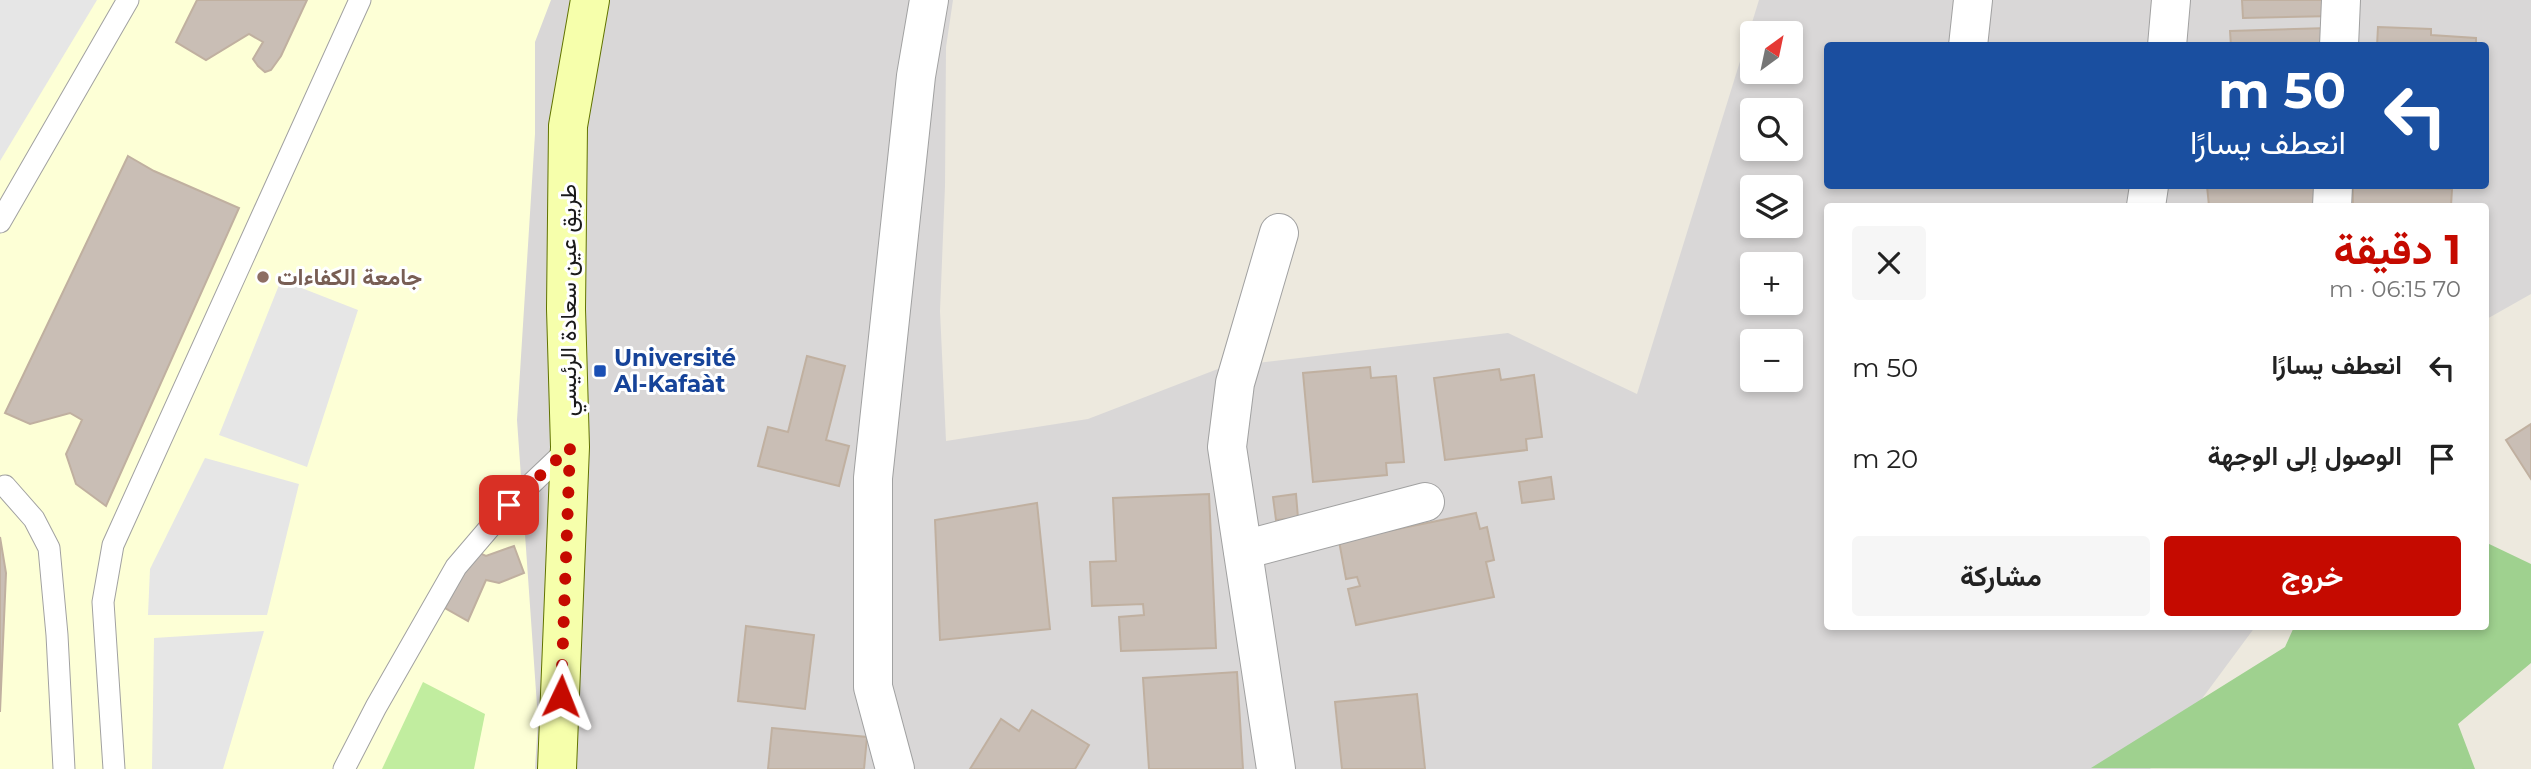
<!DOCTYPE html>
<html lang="ar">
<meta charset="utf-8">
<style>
:root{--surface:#fff;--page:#f6f6f6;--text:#222;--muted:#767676;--accent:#c50a00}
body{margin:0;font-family:Montserrat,Vazirmatn,sans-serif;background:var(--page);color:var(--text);direction:rtl;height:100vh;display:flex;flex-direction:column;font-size:26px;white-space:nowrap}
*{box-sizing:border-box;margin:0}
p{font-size:23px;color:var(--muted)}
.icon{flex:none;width:38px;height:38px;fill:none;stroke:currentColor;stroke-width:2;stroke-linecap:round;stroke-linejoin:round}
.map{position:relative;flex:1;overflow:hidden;direction:ltr}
.drawer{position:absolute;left:1824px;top:203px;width:665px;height:427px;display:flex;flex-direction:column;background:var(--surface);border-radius:7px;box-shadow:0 4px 10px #0003;direction:rtl}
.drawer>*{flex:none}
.banner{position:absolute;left:1824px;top:42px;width:665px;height:147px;border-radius:7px;box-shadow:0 4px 10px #0003;direction:rtl;background:#1a4fa0;color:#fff;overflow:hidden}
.needle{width:46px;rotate:33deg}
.fabs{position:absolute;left:1740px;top:21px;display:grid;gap:14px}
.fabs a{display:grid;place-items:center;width:63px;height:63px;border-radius:7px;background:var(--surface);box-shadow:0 4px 10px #0003;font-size:35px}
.pin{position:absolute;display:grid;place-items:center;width:60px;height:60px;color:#fff;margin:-30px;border-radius:14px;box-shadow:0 4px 10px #0006}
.me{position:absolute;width:77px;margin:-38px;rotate:2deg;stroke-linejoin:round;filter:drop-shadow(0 0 5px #0008)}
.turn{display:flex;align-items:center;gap:24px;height:147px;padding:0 28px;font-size:32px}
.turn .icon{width:91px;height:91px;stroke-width:2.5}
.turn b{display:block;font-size:49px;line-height:60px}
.round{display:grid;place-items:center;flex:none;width:74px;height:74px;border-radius:7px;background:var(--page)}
.overview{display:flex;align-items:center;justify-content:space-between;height:119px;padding:0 28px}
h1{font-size:42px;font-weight:700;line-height:52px;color:var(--accent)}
.primary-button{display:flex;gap:14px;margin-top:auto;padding:14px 28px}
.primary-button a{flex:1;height:80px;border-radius:7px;background:var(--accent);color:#fff;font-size:28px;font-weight:700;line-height:80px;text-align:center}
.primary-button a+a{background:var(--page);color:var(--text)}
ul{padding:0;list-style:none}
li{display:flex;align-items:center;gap:21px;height:91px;padding:0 28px}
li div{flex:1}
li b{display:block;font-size:26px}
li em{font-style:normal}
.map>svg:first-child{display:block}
</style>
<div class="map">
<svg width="2531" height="769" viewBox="0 0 2531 769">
<rect width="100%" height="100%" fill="#ede9de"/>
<path fill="#d9d7d7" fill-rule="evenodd" d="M 0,0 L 953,0 L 946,47 L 945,186 L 940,311 L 946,441 L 1088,419 L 1223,367 L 1508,333 L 1637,394 L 1759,0 L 2531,0 L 2531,294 L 2485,320 L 2485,206 L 1827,206 L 1827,626 L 2255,627 L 2150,769 L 0,769 ZM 1752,33 L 1790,33 L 1790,72 L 1752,72 ZM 1827,46 L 2485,46 L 2485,186 L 1827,186 ZM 1752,110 L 1790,110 L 1790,149 L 1752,149 ZM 1752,187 L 1790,187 L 1790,226 L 1752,226 ZM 1752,264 L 1790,264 L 1790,303 L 1752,303 ZM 1752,341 L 1790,341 L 1790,380 L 1752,380 Z"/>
<polygon fill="#fdffd6" points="0,0 551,0 535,42 535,134 517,420 538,720 535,769 0,769"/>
<polygon fill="#c1ed9f" points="423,682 485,714 474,769 382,769"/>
<polygon fill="#9fd18f" points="2485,542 2531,564 2531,663 2458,724 2475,769 2091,768 2285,647 2294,627 2485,626"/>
<g fill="#e6e6e6">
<polygon points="0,0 97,0 0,161"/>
<polygon points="281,280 358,310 307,467 219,435"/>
<polygon points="205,458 299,484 267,615 148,615 150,569"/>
<polygon points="264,631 223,769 152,769 154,638"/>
</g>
<g fill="#c9beb5" stroke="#c0b0a0" stroke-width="2">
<polygon points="197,0 307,0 281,56 271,70 265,72 258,66 253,59 263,42 249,34 206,60 176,42"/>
<polygon points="2242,0 2334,0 2334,16 2243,18"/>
<polygon points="2378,27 2431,29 2431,35 2476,38 2476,46 2377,46"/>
<polygon points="2328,28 2329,46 2231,46 2230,31"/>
<polygon points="128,156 154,171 239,208 106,506 76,484 66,454 82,420 70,413 30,424 5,413"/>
<polygon points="2207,186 2320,186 2322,206 2209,206"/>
<polygon points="2353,186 2407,186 2407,188 2452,189 2451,206 2353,206"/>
<polygon points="807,356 845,366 826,440 849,446 839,486 758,466 768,427 788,432"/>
<polygon points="1370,367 1371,378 1396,376 1404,462 1386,463 1387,475 1313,482 1303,373"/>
<polygon points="1499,369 1501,380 1534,375 1542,437 1526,439 1527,450 1445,460 1434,378"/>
<polygon points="2531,424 2531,479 2506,440"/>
<polygon points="1551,477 1554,499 1522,503 1519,482"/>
<polygon points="1209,494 1216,648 1121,651 1119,617 1144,615 1143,604 1092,606 1090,562 1116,561 1113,498"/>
<polygon points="1296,494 1298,518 1276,520 1273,497"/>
<polygon points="1037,503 1050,629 940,640 935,520"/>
<polygon points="1476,513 1480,529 1487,527 1494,560 1486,562 1494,597 1356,625 1348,589 1360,586 1357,577 1346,579 1339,541"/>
<polygon points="0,537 6,573 0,712"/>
<polygon points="514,546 524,573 499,583 486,580 468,621 445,608 475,551 486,556"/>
<polygon points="746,626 814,635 805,709 738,701"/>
<polygon points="1237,672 1243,769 1149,769 1143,678"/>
<polygon points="1417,694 1425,769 1342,769 1335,702"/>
<polygon points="1032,710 1089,745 1075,769 970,769 1001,719 1019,731"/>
<polygon points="772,728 867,737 864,769 768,769"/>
</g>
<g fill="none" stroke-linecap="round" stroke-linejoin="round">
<g stroke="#a1a1a1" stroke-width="23">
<g id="lane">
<polyline points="0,222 128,0"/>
<polyline points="5,486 34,519 49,548 57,635 64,769"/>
<polyline points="114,769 103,602 113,545 360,0"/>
<polyline points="344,769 376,707 456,567 509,505 570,447"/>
</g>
</g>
<g stroke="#a1a1a1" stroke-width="40">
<g id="street">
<polyline points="1968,46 1973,0"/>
<polyline points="2167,46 2171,0"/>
<polyline points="2339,46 2341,0"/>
<polyline points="2146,206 2149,186"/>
<polyline points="2332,206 2333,186"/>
<polyline points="1243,550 1425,502"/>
<polyline points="895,769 873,687 873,478 916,76 929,0"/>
<polyline points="1276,769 1227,447 1235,383 1279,233"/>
</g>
</g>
<g stroke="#617300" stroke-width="40">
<polyline id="secondary" points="557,769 570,447 566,309 568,126 590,0"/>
</g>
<use href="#lane" stroke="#fff" stroke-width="21"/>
<use href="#street" stroke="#fff" stroke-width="38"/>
<use href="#secondary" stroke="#f6ffab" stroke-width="38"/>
</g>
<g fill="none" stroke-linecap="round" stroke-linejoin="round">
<polyline stroke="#c50a00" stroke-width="12" stroke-dasharray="0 21.6" points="509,505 570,447 561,696"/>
</g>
<circle fill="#8d6e63" stroke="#fff" stroke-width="2.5" cx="263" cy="277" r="7"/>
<rect fill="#1a4fb4" stroke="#fff" stroke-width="2.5" x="593" y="364" width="14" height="14" rx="3.5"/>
<g text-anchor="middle" stroke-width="6" stroke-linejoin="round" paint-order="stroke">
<g font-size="23" font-weight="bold" fill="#785e54" stroke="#fff" text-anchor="start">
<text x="277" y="285">جامعة الكفاءات</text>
</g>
<g font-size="23" fill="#1a1a1a" stroke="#fff">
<text transform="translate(568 300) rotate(-90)" y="8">طريق عين سعادة الرئيسي</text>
</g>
<g font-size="23" font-weight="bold" fill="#164399" stroke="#fff" text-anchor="start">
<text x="614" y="366">Université<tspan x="614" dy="26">Al-Kafaàt</tspan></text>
</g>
</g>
</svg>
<div class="fabs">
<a><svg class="needle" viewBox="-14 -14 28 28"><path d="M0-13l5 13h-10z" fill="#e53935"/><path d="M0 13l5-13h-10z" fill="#767676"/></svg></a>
<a><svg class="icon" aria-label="search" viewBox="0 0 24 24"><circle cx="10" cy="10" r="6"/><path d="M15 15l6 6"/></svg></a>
<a><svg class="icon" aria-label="layers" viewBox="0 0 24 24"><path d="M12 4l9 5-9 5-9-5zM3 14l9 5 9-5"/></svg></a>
<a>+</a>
<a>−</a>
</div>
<div class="pin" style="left:509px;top:505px;background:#d93025"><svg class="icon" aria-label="arrive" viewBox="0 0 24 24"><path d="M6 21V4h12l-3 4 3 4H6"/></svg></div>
<svg class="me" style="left:561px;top:696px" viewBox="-20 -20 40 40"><path d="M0-17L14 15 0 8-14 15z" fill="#c50a00" stroke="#fff" stroke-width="4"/></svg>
<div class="banner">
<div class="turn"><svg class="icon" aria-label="left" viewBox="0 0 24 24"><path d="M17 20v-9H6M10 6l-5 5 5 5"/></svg><div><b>50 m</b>انعطف يسارًا</div></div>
</div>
<section class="drawer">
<div class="overview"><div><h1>1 دقيقة</h1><p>70 m · 06:15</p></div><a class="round"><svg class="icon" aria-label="close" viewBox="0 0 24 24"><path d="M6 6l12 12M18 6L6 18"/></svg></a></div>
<ul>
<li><svg class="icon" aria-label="left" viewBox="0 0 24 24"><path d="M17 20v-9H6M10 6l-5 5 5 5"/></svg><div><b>انعطف يسارًا</b></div><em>50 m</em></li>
<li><svg class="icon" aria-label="arrive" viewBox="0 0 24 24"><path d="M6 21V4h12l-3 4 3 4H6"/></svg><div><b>الوصول إلى الوجهة</b></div><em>20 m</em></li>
</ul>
<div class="primary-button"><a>خروج</a><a>مشاركة</a></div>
</section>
</div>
